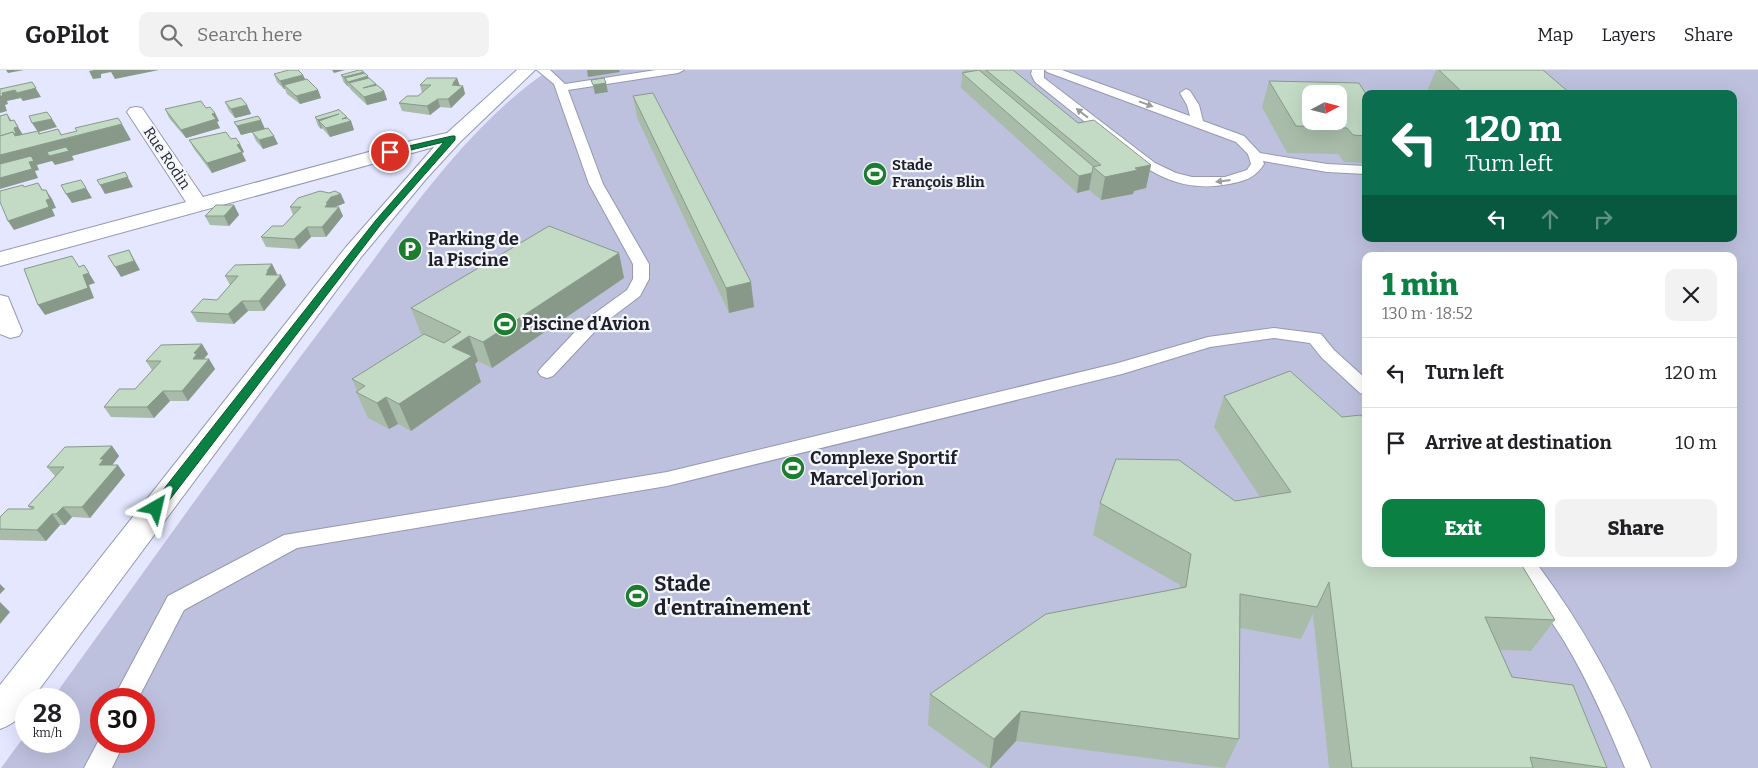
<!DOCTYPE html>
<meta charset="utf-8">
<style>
:root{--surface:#fff;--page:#f2f2f2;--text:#202124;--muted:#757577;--line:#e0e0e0;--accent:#0b8043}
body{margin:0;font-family:Bitter,serif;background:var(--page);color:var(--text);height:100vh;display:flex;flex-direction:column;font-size:19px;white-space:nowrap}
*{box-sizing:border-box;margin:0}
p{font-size:16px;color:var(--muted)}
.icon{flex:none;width:28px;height:28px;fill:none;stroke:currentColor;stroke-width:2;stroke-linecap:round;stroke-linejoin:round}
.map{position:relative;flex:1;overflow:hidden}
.details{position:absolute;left:1362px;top:182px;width:375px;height:315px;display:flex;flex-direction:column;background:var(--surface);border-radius:10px;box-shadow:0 5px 20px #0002}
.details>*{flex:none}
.top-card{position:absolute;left:1362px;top:20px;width:375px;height:152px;border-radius:10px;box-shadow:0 5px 20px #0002;background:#0b6e4f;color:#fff;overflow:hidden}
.needle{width:32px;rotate:83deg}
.controls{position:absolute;left:1302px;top:15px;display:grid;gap:10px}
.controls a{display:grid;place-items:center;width:45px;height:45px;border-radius:10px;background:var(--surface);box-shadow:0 5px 20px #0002;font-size:25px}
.speed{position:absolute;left:15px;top:618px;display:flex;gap:10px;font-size:25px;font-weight:700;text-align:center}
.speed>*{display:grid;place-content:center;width:65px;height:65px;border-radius:50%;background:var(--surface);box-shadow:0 5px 20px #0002;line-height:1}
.speed small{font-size:12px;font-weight:400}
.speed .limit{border:8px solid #d22;background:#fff;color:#111}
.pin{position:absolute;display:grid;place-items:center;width:42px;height:42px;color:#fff;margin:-21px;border:2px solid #fff;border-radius:50%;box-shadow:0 1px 5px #0007}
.me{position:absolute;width:55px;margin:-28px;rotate:37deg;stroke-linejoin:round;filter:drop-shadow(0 0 4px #0008)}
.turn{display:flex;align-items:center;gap:18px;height:105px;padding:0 20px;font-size:22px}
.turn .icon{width:65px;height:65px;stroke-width:2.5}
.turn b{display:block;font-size:35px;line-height:42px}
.lanes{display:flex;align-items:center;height:48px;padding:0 20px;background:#0003;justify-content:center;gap:25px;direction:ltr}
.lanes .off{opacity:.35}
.round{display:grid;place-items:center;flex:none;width:52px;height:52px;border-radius:10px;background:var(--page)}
.headline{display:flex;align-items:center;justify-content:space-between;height:85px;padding:0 20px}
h1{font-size:30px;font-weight:800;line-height:38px;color:var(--accent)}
.cta{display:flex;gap:10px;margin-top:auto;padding:10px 20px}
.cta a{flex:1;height:58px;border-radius:10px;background:var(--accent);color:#fff;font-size:20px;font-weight:800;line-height:58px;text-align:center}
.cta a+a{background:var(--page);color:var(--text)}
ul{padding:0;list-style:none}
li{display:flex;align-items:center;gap:15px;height:70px;padding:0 20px;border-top:1px solid var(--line)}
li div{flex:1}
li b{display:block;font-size:19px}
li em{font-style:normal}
header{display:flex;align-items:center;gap:30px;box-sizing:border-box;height:70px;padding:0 25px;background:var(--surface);border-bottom:1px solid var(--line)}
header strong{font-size:24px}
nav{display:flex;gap:28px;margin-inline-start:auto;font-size:18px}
.search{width:350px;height:45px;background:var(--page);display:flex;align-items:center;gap:12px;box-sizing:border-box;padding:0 18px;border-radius:10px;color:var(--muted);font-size:19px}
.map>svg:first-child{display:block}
</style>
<header>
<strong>GoPilot</strong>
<div class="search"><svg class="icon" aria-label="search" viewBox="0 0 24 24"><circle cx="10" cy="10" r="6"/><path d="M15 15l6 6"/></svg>Search here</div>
<nav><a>Map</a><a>Layers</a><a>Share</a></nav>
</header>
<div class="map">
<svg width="1758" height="698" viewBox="0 0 1758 698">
<rect width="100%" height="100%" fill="#e4e7ff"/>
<path fill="#bec1de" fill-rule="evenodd" d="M 549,0 L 1758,0 L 1758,698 L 1,698 L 26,664 L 26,671 L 69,671 L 69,629 L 52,629 C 151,492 248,355 350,221 C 408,145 469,54 549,0 ZM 1311,24 L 1339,24 L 1339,51 L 1311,51 ZM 1366,24 L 1734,24 L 1734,169 L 1366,169 ZM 1366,186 L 1734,186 L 1734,494 L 1366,494 ZM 101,629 L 144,629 L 144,671 L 101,671 Z"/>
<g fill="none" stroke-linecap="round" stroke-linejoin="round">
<g stroke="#9598b3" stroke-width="2">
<g id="lane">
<polygon points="537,0 550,0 565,14 656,0 684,0 678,3 568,20 603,114 649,194 649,209 640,226 599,257 553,306 547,308 541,306 538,302 541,298 587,249 627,220 633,209 633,194 589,114 554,14"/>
<path d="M 1032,0 L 1044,0 L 1044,8 L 1155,93 L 1176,103 L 1192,107 L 1225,107 L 1247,100 L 1251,94 L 1248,84 L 1236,72 L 1047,2 L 1045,0 L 1062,0 L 1190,46 L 1187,35 L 1180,23 L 1186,19 L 1190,21 L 1199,35 L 1203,51 L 1244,66 L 1260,83 L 1327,94 L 1366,96 L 1366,104 L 1327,102 L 1263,91 L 1264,94 C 1255,108 1245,111 1229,114 C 1174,125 1141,96 1102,65 C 1079,47 1057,30 1035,12 L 1031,4 Z"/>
<polygon points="1274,258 1321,264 1334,280 1366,309 1366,325 1360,323 1322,288 1310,273 1274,268 1210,277 1122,304 667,416 297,478 184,540 138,629 113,629 168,526 284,465 667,402 1118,293 1208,267"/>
<path d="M 1514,494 L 1537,494 C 1584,557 1621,625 1651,698 L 1625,698 C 1607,654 1588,611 1564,571 C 1548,545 1528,521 1514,494 Z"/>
<polygon points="101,666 101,671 125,671 112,698 84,698"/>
</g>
</g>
<g stroke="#9598b3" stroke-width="2">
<g id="street">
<path d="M 517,0 L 535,0 L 460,72 L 426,109 L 362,186 L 32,629 L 26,629 C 26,645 14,654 0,659 L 0,615 L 346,177 L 434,77 L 0,196 L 0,182 L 186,132 L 127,42 L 130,38 L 136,37 L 142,38 L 203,127 L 402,73 L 447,63 Z"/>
<polygon points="0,225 8,227 22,261 19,266 10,268 0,264"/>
</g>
</g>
<use href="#lane" fill="#fff" fill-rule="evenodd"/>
<use href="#street" fill="#fff" fill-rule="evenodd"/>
</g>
<g fill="#a8bca9">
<polygon points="963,0 1013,0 1078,53 1151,95 1146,118 1134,121 1133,124 1101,130 1089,120 1077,123 961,18 962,3 963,2"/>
<polygon points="1436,0 1543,0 1571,24 1433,24 1428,19"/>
<polygon points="274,4 303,5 305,10 318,20 321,28 300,34 287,24 285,19 284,19 277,12"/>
<polygon points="341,5 368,8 384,21 387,30 367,35 352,21 348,16 344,13"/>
<polygon points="457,8 459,16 463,16 465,24 451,38 440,37 430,45 402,41 399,33 418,26 422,23 420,15"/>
<polygon points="1269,11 1366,24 1366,93 1344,92 1338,84 1287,83 1262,37"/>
<polygon points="633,26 754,237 729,243 637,48"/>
<polygon points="225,32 247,35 251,44 235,48 229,41"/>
<polygon points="206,38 215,43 219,51 217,52 220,58 186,68 169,48 165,39"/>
<polygon points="315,47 347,48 351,51 354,60 330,67 322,58 321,59 318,56"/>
<polygon points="234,52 265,58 278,74 263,79 256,71 252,62 241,65"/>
<polygon points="231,69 240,74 244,82 242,83 246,91 212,103 194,79 189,70"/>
<polygon points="345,133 335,137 343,146 326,167 311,167 299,179 266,177 261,167 283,156 293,145 290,137"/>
<polygon points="234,135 239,145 229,156 210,155 205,146"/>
<polygon points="619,183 624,208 492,298 478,291 475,294 481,312 411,361 398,354 389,359 368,348 356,322 357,321 352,309 423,265 421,264 411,238"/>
<polygon points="272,194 277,204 276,205 286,215 264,241 248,241 234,254 197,252 191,242 217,230 230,215 225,206"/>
<polygon points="202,274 208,284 204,289 209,289 215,299 188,331 170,331 154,348 111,347 104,337 135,319 152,300 146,291"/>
<polygon points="1224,326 1366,494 1555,550 1531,581 1500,580 1512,607 1607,698 1329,698 1313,544 1301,569 1240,558 1239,669 1225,698 1016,671 991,698 988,698 928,655 930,624 1180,518 1180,515 1093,465 1100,433 1235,431 1260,427 1214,357"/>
<polygon points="112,376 119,386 112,395 125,405 90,448 72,447 65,455 60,455 46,471 0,470 0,447 31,439 28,436 55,406 47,397"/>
</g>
<g fill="#889989">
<polygon points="6,0 24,0 8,3"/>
<polygon points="94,0 159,0 115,9 111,2 101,4 101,8 93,9 89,1"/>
<polygon points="332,0 345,0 334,3"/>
<polygon points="587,0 619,0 620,2 588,7"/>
<polygon points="364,2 366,7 368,6 371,15 349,13 345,8 348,16 347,16 344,7"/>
<polygon points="303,5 307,13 284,15 285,19 284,19 280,11"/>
<polygon points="457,8 460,16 463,16 465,24 451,38 448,29 453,13"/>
<polygon points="32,12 41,27 23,31 17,23"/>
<polygon points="606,13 608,22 595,24 593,15"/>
<polygon points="376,14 379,22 384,21 387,30 367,35 364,27 363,18"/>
<polygon points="15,20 21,28 7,31 8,34 5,35 7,41 0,43 0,25 2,23"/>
<polygon points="318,20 321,28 300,34 296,26"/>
<polygon points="438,29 440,37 430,45 427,36"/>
<polygon points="247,35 251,44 235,48 231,39"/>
<polygon points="215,43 219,51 217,52 220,58 186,68 181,60"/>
<polygon points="7,44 13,53 14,50 23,65 38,62 32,53 52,49 57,57 39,62 46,73 58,59 64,69 122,54 131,70 72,86 74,90 55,95 52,91 37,95 39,100 35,101 38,108 0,119 0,85 10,51"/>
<polygon points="339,44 319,51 322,58 321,59 318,50"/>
<polygon points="347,47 348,52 351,51 354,60 330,67 326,58"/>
<polygon points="261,50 265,59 241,65 237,56"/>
<polygon points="274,66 278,74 263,79 259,70"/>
<polygon points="240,74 244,82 242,83 246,91 212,103 207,93"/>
<polygon points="1151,95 1146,118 1134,121 1133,124 1101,130 1105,107 1135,98"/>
<polygon points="125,102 133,117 105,124 100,115"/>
<polygon points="1092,103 1089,120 1077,123 1079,106"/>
<polygon points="38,113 44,122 46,120 52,129 56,138 52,139 55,146 14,160 8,151 42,120"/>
<polygon points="86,118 92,128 72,133 66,124"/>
<polygon points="341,124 345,133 335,137 325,137 326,133 331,127"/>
<polygon points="234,135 239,145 229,156 224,146"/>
<polygon points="339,137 343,146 326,167 322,157"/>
<polygon points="307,157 311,167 299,179 294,169"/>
<polygon points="129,180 140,200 121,207 115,197"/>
<polygon points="619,183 624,208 492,298 483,272"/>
<polygon points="272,194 277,204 273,209 266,205 267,201"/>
<polygon points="84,195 95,213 89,215 94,228 45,245 38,235 83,205"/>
<polygon points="281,205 286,215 264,241 259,231"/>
<polygon points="751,212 754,237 729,243 726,218"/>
<polygon points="242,231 248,241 234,254 228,244"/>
<polygon points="469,266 478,291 475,294 481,312 411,361 399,334 452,277"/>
<polygon points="202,274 208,284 201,292 193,289 194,283"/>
<polygon points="209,289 215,299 188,331 182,321"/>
<polygon points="163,321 170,331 154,348 147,337"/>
<polygon points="386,327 398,354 389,359 377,333"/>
<polygon points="112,376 119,386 110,398 99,395 100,389"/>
<polygon points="118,395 125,405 90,448 82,437"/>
<polygon points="63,437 72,447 65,455 56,444"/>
<polygon points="52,444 60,455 46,471 37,460"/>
<polygon points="0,514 5,519 0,524"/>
<polygon points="0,532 10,542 0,554"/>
<polygon points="1021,641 1016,671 991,698 990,698 994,669"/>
</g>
<g fill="#c3dbc4" stroke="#889989" fill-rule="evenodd">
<polygon points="289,0 298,0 303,5 280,11 274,4"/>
<polygon points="359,0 361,0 364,2 344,7 341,5"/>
<polygon points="979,0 1094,97 1093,97 1092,103 1079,106 962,3"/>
<polygon points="986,0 1013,0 1078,53 1094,50 1151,95 1135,98 1138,100 1105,107 1093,97 1101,95"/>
<polygon points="1439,0 1543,0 1571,24 1464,24"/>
<polygon points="365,3 368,6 348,12 345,8"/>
<polygon points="369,8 376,14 363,18 377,15 384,21 364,27 349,13"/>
<polygon points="427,8 457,8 453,13 454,13 452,15 463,16 448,29 438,29 427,36 399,33 407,26 418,26 431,15 420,15"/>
<polygon points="604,8 606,13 593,15 591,10"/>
<polygon points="307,9 318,20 296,26 284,15"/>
<path d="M 1269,11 L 1359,13 L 1366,24 L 1366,66 L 1353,65 L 1347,58 L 1296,56 ZM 1311,24 L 1339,24 L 1339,51 L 1311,51 Z"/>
<polygon points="32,12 36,18 17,23 15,20 2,23 3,26 0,26 0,19"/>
<polygon points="653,23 751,212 726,218 633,26"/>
<polygon points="241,28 247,35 231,39 225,32"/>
<polygon points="201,31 206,38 210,37 215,43 212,44 216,49 181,60 165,39"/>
<polygon points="338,39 347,47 342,49 347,48 351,51 326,58 319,51 339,44 318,50 315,47 338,40"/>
<polygon points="47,42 52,49 32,53 29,46"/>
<polygon points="7,44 10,51 14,50 18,57 14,58 16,64 14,64 13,62 0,66 0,46"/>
<polygon points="258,46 261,50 237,56 234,52"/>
<polygon points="118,48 122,54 0,85 0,66 13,62 15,66 38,61 39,64 58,59 61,65 77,61 75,58"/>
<polygon points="268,58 274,66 259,70 252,62"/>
<polygon points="226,62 231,69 236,68 240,74 237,75 242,82 207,93 189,70"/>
<polygon points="66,77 69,81 49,86 47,82"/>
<polygon points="31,86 34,91 29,92 32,99 0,108 0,94"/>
<polygon points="125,102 128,107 100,115 97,110"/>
<polygon points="81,110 86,118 66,124 61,115"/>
<polygon points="38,113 42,120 46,120 50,129 46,130 49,137 8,151 0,132 0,121 23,115 24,117"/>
<polygon points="320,121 329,123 335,121 341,124 331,127 326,133 328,133 325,137 339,137 322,157 307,157 294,169 261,167 272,156 283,156 301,137 290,137 298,128"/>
<polygon points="216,135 234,135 224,146 205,146"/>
<polygon points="549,156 619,183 483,272 469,266 452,277 472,286 399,334 386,327 377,333 356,322 365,316 352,309 424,264 444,273 461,262 411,238"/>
<polygon points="129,180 134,191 115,197 108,186"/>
<polygon points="72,186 79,197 84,195 89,203 83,205 88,218 38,235 24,199"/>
<polygon points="272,194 267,201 268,201 266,205 281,205 259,231 242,231 228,244 191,242 203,229 217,230 238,206 225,206 235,195"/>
<polygon points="202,274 194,283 197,284 193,289 209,289 182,321 163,321 147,337 104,337 119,319 135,319 161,291 146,291 161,275"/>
<polygon points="1290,301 1342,347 1361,345 1366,352 1366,494 1521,494 1555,550 1485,547 1512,607 1573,615 1607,698 1530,687 1533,698 1352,698 1329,512 1317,537 1240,524 1239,669 1021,641 994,669 930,624 1046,544 1186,517 1191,484 1100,433 1116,389 1179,390 1235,431 1291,422 1224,326"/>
<polygon points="112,376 100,389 104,389 99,395 118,395 82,437 63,437 56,444 52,444 37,460 0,459 0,447 8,439 33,439 34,437 28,436 64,397 47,397 65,377"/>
</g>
<defs><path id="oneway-solid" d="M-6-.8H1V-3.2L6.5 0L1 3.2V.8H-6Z" transform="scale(1.25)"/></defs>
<g fill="#9a9a9f">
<use href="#oneway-solid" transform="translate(1146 34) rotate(20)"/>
<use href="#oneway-solid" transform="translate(1082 43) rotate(-142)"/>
<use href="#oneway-solid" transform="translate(1223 111) rotate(173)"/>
</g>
<polygon fill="#0b8043" stroke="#07532c" points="452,66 455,66 455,70 382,153 161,441 152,441 150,438 152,434 376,150 444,72 390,85 386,82 387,81"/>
<defs>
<g id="stadium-disc" transform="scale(1.25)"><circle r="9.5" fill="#1c7d2f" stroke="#f5f6fc"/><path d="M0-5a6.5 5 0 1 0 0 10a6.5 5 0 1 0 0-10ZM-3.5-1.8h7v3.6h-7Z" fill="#fff"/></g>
<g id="parking-disc" transform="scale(1.25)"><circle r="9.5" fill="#1c7d2f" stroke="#f5f6fc"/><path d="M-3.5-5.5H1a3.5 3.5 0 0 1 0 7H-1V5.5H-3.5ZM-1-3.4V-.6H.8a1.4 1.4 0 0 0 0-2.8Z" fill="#fff"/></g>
</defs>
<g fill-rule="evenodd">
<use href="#stadium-disc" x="875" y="104"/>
<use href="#parking-disc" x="410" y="179"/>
<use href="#stadium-disc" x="505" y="254"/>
<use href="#stadium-disc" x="793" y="398"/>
<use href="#stadium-disc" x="637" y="526"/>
</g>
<g text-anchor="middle" stroke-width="4.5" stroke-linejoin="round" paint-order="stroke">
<g font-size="15" fill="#1e1f29" stroke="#f5f6fc">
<text transform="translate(167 88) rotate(56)" y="5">Rue Rodin</text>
</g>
<g font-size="15" font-weight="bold" fill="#1e1f29" stroke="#f5f6fc" text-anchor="start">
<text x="892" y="100">Stade<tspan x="892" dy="17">François Blin</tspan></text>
</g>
<g font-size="18" font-weight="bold" fill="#1e1f29" stroke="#f5f6fc" text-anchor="start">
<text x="428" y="175">Parking de<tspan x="428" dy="21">la Piscine</tspan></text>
<text x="522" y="260">Piscine d'Avion</text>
<text x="810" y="394">Complexe Sportif<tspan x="810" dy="21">Marcel Jorion</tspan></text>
</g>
<g font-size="21" font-weight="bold" fill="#1e1f29" stroke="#f5f6fc" text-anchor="start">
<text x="654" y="521">Stade<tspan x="654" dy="24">d'entraînement</tspan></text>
</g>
</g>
</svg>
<div class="controls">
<a><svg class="needle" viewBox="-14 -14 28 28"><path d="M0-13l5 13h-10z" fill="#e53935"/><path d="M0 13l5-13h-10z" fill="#757577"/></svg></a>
</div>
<div class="speed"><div>28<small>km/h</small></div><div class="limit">30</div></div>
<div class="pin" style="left:390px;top:82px;background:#d93025"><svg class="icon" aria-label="arrive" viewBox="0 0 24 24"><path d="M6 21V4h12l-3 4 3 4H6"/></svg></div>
<svg class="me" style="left:156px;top:438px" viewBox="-20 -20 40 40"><path d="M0-17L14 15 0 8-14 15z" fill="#0b8043" stroke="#fff" stroke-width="4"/></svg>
<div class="top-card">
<div class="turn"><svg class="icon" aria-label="left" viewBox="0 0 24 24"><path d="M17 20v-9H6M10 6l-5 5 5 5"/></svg><div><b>120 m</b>Turn left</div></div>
<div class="lanes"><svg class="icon" aria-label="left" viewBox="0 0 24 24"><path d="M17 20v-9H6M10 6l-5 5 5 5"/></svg><svg class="icon off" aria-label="ahead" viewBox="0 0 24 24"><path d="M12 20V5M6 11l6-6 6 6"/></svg><svg class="icon off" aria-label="right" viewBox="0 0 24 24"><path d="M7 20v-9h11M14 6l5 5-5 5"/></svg></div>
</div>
<section class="details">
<div class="headline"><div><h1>1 min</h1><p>130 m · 18:52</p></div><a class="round"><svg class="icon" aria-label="close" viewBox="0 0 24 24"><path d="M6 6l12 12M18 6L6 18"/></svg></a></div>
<ul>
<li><svg class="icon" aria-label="left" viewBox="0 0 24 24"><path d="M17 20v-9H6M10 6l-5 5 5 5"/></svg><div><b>Turn left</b></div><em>120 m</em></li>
<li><svg class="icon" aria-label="arrive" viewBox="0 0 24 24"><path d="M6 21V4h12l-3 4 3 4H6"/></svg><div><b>Arrive at destination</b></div><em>10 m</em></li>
</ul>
<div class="cta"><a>Exit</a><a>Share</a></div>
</section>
</div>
